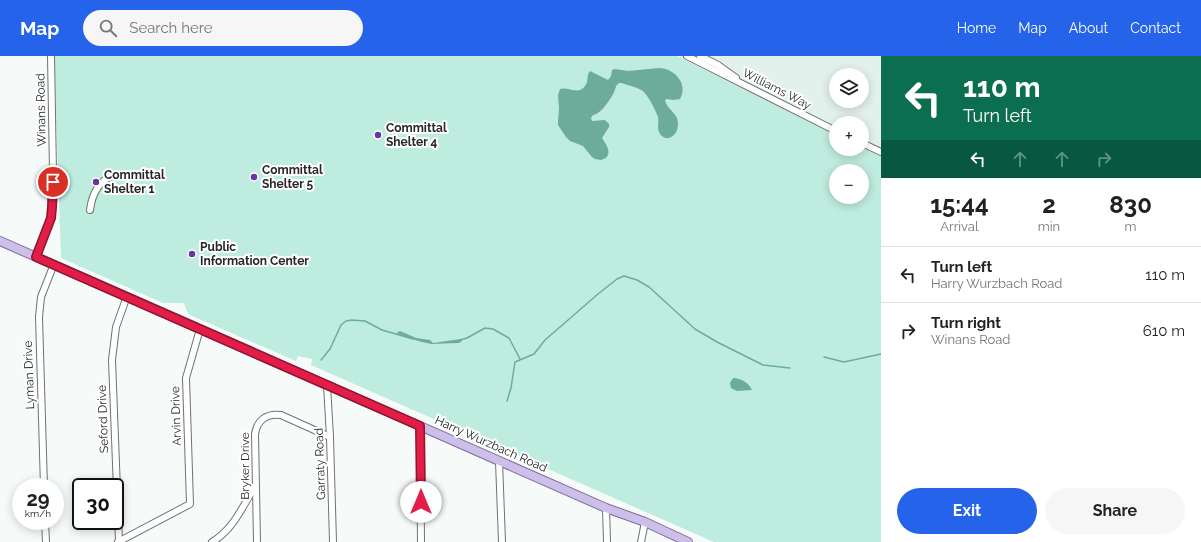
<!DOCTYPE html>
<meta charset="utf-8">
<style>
:root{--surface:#fff;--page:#f6f6f6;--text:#222;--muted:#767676;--line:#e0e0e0;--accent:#2563eb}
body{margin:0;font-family:Raleway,sans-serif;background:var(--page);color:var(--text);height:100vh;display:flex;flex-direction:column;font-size:15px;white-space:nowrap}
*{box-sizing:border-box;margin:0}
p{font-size:13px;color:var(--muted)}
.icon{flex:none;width:22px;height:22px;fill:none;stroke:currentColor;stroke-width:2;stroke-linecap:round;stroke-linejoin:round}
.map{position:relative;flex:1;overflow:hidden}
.panel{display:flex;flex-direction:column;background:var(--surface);width:320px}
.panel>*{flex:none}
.top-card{background:#0b6e4f;color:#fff;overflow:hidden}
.fabs{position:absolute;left:829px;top:12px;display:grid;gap:8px}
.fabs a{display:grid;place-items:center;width:40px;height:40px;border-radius:50%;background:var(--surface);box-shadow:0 2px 10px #0003;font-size:20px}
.speed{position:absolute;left:12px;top:422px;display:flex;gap:8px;font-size:20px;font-weight:700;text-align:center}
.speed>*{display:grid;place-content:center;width:52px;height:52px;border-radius:50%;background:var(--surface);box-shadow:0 2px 10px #0003;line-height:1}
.speed small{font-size:10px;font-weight:400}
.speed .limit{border:2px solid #111;border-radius:6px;background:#fff;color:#111}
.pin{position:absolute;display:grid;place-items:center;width:34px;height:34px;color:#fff;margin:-17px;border:2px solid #fff;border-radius:50%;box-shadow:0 1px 4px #0007}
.me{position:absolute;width:44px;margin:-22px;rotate:0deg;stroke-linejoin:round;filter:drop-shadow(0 0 3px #0008)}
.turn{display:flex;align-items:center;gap:14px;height:84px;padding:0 16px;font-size:18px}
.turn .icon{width:52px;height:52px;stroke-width:2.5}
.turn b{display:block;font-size:28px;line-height:34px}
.lanes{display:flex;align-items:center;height:38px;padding:0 16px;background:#0003;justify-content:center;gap:20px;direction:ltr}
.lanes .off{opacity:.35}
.eta{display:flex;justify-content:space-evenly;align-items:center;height:68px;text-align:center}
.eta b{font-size:24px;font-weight:700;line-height:28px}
.action{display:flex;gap:8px;margin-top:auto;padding:8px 16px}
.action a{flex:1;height:46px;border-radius:24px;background:var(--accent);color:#fff;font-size:16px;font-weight:700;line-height:46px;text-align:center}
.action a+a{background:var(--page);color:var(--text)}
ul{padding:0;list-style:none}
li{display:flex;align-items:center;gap:12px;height:56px;padding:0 16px;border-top:1px solid var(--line)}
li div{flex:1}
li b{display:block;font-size:15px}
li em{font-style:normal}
header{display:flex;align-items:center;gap:24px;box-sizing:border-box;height:56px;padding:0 20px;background:var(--accent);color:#fff}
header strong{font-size:19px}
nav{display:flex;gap:22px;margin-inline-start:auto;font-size:14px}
.search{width:280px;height:36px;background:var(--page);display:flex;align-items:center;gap:10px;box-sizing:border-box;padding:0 14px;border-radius:22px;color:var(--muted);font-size:15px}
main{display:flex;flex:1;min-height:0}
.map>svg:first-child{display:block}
</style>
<header>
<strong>Map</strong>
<div class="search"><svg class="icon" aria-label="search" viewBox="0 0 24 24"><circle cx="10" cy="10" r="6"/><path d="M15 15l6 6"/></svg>Search here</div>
<nav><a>Home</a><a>Map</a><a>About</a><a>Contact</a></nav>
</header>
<main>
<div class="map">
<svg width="881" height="486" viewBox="0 0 881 486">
<rect width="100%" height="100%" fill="#f6fbfa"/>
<path fill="#e3f1ed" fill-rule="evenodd" d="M 705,0 L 881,0 L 881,92 L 862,83 L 862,67 L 836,67 L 836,72 L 817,63 L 746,25 L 723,9 ZM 836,19 L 862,19 L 862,45 L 836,45 Z"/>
<path fill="#beecde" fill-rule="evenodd" d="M 54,0 L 677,0 L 836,79 L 836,93 L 862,93 L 862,91 L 881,100 L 881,486 L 714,486 L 311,309 L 312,303 L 298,300 L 296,305 L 190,259 L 186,254 L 184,247 L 163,247 L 61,202 ZM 836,115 L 862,115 L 862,141 L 836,141 Z"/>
<g fill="#6dac9b">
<path d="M 659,12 C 674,12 689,28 680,43 L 673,44 L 667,43 L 665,44 C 667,54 678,57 678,67 C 678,72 677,76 674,79 C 669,84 662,83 659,76 C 657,72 659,66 658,61 C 655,53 650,43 644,36 C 639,31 628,30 622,27 L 619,27 L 616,30 C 615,38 601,59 593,59 L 591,62 L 592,65 L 605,64 L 609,68 L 609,71 L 602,82 C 606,89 612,95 606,102 L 601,104 L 595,103 L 592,101 L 583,90 L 570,85 L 566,81 L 558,69 L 558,65 L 559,53 L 558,39 L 560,33 C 568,30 578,40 585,30 C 589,26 586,19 590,15 L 608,24 L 611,20 L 612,14 L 615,13 L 628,15 Z"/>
<polygon points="400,275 416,282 430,284 433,287 461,283 462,285 459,287 431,288 418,285 396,277"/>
<path d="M 733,322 C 741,322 749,327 752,334 L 737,335 L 731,332 L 730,327 Z"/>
</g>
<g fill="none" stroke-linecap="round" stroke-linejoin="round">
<g stroke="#6dac9b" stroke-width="1.5">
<polyline points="460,284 467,282 485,272 493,273 509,282 520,303"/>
<polyline points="824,301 844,306 881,298"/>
<polyline points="321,304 330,293 341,269 346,265 352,264 365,265 382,274 413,283"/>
<polyline points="507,345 511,332 515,306 534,298 545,284 598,238 617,223 624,220 637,224 649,231 695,273 717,286 763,309 790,312"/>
</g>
<g stroke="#6f7372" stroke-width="8">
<g id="minor">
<polyline points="687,0 836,75"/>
<polyline points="700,0 718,9 736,22"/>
<polyline points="862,87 881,96"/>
<path d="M 90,154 C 92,138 98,125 114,119"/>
<polyline points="36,201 51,162 52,151 53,116 51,0"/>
<polyline points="327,329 330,381 333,486"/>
<polyline points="420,370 421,486"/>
<polyline points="499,405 502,486"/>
<polyline points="44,431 39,261 41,241 54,208"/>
<polyline points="606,452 607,486"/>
<polyline points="45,465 46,486"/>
<polyline points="118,486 190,448 186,322 200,273"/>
<polyline points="119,486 112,304 116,271 127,240"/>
<path d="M 212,486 C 233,474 243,450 255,430"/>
<path d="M 257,486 L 255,378 C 257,364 267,357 281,359 L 330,381"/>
<polyline points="641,486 645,466"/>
</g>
</g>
<g stroke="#7c6e9d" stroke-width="10">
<polyline id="major" points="0,185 606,452 645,466 688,486"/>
</g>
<use href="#minor" stroke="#fff" stroke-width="6"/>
<use href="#major" stroke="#cdbfea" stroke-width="8"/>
</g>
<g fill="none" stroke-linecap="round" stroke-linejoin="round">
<g stroke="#92132f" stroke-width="10">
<polyline id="route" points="53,126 52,151 51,162 36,201 420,370 421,446"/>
</g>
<use href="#route" stroke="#e11d48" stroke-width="7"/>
</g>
<g fill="#6834ac" stroke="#fff" stroke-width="1.5">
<circle cx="378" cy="79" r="4"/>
<circle cx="254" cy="121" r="4"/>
<circle cx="96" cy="126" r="4"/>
<circle cx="192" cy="198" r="4"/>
</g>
<g text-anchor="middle" stroke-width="4" stroke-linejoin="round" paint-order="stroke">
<g font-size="12" fill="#262827" stroke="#fff">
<text transform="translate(777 33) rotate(27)" y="4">Williams Way</text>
<text transform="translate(41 54) rotate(-91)" y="4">Winans Road</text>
<text transform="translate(29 319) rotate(-92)" y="4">Lyman Drive</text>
<text transform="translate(176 360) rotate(-92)" y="4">Arvin Drive</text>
<text transform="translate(103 363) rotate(-92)" y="4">Seford Drive</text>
<text transform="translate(491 388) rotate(24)" y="4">Harry Wurzbach Road</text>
<text transform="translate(320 408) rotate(-92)" y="4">Garraty Road</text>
<text transform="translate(245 410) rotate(-90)" y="4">Bryker Drive</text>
</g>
<g font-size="12" font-weight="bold" fill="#262827" stroke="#fff" text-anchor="start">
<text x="386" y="76">Committal<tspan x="386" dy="14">Shelter 4</tspan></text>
<text x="262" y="118">Committal<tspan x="262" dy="14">Shelter 5</tspan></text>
<text x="104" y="123">Committal<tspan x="104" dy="14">Shelter 1</tspan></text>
<text x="200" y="195">Public<tspan x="200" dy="14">Information Center</tspan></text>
</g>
</g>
</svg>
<div class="fabs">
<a><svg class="icon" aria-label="layers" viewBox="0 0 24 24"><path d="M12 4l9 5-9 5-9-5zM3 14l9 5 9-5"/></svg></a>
<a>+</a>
<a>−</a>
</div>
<div class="speed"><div>29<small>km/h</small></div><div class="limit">30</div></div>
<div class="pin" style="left:53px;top:126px;background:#d93025"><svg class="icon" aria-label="arrive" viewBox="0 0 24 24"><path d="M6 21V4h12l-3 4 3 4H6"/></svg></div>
<svg class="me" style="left:421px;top:446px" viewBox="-20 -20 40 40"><circle r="19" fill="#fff"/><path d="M0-13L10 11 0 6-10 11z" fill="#e11d48"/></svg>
</div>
<section class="panel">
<div class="top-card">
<div class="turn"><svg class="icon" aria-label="left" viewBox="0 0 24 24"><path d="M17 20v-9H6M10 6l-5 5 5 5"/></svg><div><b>110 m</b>Turn left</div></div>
<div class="lanes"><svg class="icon" aria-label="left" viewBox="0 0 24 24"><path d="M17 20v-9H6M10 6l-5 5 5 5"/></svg><svg class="icon off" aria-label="ahead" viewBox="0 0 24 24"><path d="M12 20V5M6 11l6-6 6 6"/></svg><svg class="icon off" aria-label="ahead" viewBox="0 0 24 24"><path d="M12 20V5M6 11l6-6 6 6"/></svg><svg class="icon off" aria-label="right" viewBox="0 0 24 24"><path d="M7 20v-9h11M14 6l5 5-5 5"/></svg></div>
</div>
<div class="eta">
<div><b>15:44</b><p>Arrival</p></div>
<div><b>2</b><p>min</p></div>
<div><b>830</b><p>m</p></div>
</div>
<ul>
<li><svg class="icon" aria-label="left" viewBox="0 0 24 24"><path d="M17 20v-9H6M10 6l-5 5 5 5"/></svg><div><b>Turn left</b><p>Harry Wurzbach Road</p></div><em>110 m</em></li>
<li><svg class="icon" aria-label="right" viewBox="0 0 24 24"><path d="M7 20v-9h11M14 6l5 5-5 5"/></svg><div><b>Turn right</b><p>Winans Road</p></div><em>610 m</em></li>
</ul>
<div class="action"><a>Exit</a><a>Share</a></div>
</section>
</main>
